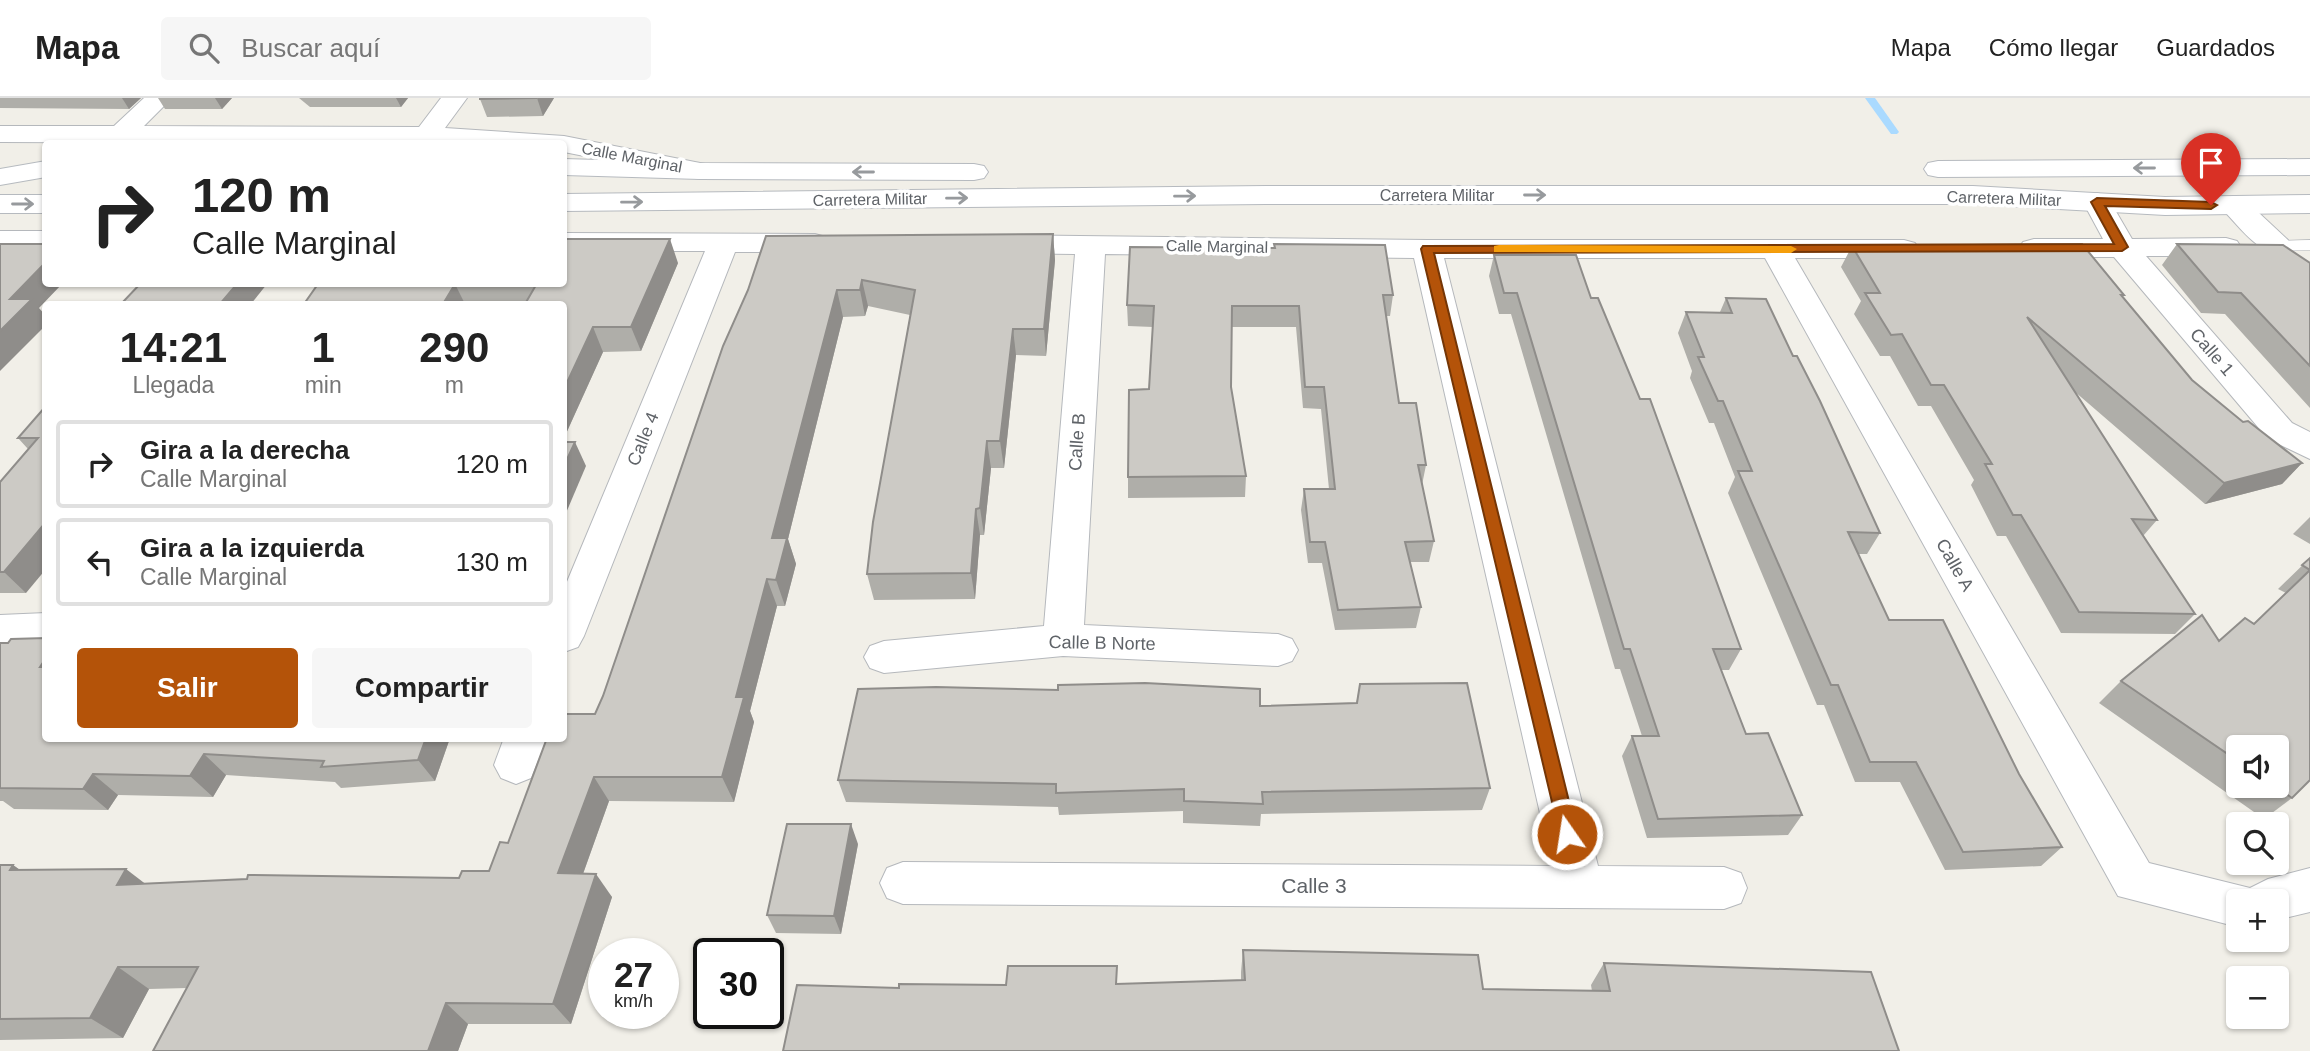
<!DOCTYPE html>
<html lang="es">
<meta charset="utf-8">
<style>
:root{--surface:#fff;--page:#f6f6f6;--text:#222;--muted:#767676;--line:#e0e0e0;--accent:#b45309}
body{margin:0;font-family:Arial,sans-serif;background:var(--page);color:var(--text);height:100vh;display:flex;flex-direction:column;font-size:26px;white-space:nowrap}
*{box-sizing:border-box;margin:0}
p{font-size:23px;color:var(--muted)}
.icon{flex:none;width:38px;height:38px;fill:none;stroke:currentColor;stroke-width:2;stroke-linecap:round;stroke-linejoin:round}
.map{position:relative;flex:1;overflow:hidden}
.side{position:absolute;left:42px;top:203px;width:525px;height:441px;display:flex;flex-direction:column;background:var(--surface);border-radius:7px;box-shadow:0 2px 5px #0004}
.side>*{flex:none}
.top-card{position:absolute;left:42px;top:42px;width:525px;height:147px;border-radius:7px;box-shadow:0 2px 5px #0004;background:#fff;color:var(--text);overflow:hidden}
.fabs{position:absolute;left:2226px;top:637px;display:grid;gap:14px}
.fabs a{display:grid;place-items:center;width:63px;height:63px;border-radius:7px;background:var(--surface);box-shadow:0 2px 5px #0004;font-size:35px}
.speed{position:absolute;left:588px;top:840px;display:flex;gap:14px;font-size:35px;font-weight:700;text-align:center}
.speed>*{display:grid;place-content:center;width:91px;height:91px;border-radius:50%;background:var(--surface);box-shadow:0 2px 5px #0004;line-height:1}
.speed small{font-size:18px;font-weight:400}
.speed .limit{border:4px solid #111;border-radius:10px;background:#fff;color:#111}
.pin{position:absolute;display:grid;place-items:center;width:60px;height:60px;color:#fff;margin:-72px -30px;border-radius:50% 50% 50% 0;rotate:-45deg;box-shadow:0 0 7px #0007}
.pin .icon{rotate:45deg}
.me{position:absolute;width:77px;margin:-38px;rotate:347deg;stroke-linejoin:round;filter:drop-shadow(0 0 5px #0008)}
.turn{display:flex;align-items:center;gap:24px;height:147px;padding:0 35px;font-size:32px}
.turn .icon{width:91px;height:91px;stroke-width:2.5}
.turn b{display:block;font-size:49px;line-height:60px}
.eta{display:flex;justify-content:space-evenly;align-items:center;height:119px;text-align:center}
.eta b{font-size:42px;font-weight:600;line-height:49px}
.action{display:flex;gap:14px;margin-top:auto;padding:14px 35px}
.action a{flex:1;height:80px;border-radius:7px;background:var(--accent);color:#fff;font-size:28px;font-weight:600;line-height:80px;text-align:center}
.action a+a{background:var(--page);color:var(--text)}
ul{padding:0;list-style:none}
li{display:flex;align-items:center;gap:21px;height:88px;margin:0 14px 10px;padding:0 21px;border:4px solid var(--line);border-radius:7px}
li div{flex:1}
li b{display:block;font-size:26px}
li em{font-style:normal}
header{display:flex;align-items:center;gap:42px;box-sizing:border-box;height:98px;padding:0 35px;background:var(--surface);border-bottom:2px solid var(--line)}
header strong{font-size:33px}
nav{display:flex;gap:38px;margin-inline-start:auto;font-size:24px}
.search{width:490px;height:63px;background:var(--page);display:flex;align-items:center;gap:18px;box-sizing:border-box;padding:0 24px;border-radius:7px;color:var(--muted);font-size:26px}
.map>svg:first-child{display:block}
</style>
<header>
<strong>Mapa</strong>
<div class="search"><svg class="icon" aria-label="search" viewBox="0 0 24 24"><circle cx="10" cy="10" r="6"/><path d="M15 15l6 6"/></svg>Buscar aquí</div>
<nav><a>Mapa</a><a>Cómo llegar</a><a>Guardados</a></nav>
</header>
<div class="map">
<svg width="2310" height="953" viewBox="0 0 2310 953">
<rect width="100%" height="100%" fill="#f1efe8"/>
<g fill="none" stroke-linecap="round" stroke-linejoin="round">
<polygon fill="#aadaff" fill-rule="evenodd" points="1865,0 1875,0 1899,34 1897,36 1891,36"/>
<g stroke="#b5b8bc" stroke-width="1">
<polygon id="lane" points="2310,142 2310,152 2277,153 2268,148 2277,143"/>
</g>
<g stroke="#b5b8bc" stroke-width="2">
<g id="street">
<polygon points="144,0 172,0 144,28 419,29 441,0 467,0 445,30 564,38 700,65 710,67 714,73 710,79 700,81 564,54 564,46 0,44 0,28 114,28"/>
<polygon points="2097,95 2107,98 2132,141 2226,140 2237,143 2241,149 2237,155 2226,158 2146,158 2292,325 2310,334 2310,361 2268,341 2114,159 2034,159 2023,156 2019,150 2023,144 2034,141 2103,141 2083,104 2087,98"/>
<path d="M 2234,98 L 2244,101 L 2288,142 L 2292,148 L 2288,154 C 2261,161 2241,130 2224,113 L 2220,107 L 2224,101 Z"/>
<rect x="0" y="133" width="46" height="18"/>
<polygon points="564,135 815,136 826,139 830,145 826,151 815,154 735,154 584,538 578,549 564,554 564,491 705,153 564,153"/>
<polygon points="1001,137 1427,142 1904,142 1915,145 1919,151 1915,157 1904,160 1795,160 2149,765 2250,790 2268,781 2310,770 2310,814 2277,822 2277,803 2238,803 2238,829 2118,798 1765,160 1444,160 1598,768 1724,769 1741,775 1747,790 1741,805 1724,811 903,806 887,800 880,785 887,770 903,764 1552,768 1414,160 1105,156 1084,527 1278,536 1292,541 1298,552 1292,563 1278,568 1063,558 884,575 870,570 864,559 870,548 884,543 1044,528 1075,156 1001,155 990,152 986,146 990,140"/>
<polygon points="46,515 46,547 0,549 0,517"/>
<polygon points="504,640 547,640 531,680 516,686 501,680 494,667"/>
</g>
</g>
<g stroke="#b6babf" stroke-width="2">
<g id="secondary">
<polygon points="564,61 700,65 974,66 984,68 988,74 984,80 974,82 700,81 564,77"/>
<polygon points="2310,61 2310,77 1938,79 1928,77 1924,71 1928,65 1938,63"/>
<polygon points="46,63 46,79 0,87 0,71"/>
<polygon points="1266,88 1973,88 2165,99 2310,97 2310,115 2165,117 1973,106 1266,106 564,113 564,96"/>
<rect x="0" y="97" width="46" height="18"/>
</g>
</g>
<use href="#lane" fill="#fff" fill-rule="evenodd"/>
<use href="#street" fill="#fff" fill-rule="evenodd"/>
<use href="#secondary" fill="#fff" fill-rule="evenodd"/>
</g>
<g fill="#afaea9" fill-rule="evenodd">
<polygon points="0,0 141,0 129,11 0,10"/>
<polygon points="158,0 232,0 222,11 165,11"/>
<polygon points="299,0 408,0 401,9 310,9"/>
<polygon points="554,0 543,18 487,19 480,1"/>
<polygon points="1053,136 1055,162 1046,258 1016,257 1004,370 991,370 984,437 980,437 975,501 874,502 867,476 910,217 868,208 865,218 843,219 788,441 796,466 785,508 777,508 750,613 754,624 734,704 609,703 583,776 612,799 571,926 468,926 458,953 153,953 187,890 149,891 123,940 0,942 0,767 13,767 20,772 145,785 459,780 489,773 595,616 603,598 748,192"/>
<polygon points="1274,146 1393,197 1390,218 1386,218 1399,305 1426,367 1422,387 1434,443 1429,464 1410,464 1421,509 1416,530 1335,532 1322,465 1308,465 1301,412 1304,391 1329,391 1321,311 1303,310 1296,229 1231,229 1231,289 1246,378 1245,399 1128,400 1128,379 1149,291 1153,229 1128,228 1127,207 1274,150"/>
<polygon points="2177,146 2310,165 2310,310 2225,216 2201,215 2162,167"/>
<polygon points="1852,148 2124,197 2122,199 2192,282 2243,324 2302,365 2282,386 2205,406 2074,293 2157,422 2143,438 2195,516 2175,536 2061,535 2006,438 1997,438 1971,387 1974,382 1931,308 1918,308 1890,258 1880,258 1854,216 1861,203 1841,169"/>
<polygon points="1494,157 1591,200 1741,551 1729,572 1721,572 1746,636 1802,717 1788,737 1647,740 1622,658 1632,638 1642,638 1620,571 1615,571 1511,216 1499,216 1489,178"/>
<polygon points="678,165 641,253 603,254 564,340 564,206 304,206 318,186"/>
<polygon points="1726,200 1793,258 1880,435 1867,456 1858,456 1889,522 2019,676 2062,749 2041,768 1945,772 1900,684 1855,684 1824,607 1817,607 1728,395 1735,379 1714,325 1709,325 1690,280 1692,273 1678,235 1686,214 1720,214"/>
<polygon points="46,308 26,495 0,495 0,384 28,351 18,340"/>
<polygon points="2310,419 2310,446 2293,436"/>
<path d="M 2310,460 L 2310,682 L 2292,700 L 2264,721 L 2099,605 L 2121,583 L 2219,543 L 2254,526 L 2286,495 L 2278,491 ZM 2238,649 L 2277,688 L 2238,688 Z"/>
<polygon points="0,545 46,640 450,640 435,683 341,690 335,684 226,677 213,699 118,697 108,712 14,711 3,703 0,703"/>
<polygon points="1360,586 1490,690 1482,712 1261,716 1260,728 1183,725 1183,713 1059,717 1058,709 846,704 838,682 1058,592 1260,608 1356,606"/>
<polygon points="858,746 841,836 776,835 767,817"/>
<polygon points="1243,852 1483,891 1592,893 1591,887 1604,865 1899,953 899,890 1241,883 1241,874"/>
</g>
<g fill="#8f8d8a">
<polygon points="122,0 141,0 129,11"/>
<polygon points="215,0 232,0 222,11"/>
<polygon points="396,0 408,0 401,9"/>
<polygon points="537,0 554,0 543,18"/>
<polygon points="1053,136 1055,162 1046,258 1044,231"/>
<polygon points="670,141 678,165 641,253 631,229"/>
<polygon points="46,164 46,186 62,186 39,210 46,218 46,227 0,273 0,233 10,201"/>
<polygon points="862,182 868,208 865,218 860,192"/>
<polygon points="237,186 267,186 251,206 220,206"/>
<polygon points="455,186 465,206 443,206"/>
<polygon points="837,192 843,219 788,441 796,466 785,508 776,482 772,440"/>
<polygon points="593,229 603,254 564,340 564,291"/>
<polygon points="1013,231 1016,257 1004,370 1000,343"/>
<polygon points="987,343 991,370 984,437 980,410"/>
<polygon points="575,344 586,368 566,415 564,410 564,368"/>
<polygon points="2302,365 2282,386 2205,406 2224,385"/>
<polygon points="976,411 980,437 975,501 971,475"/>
<polygon points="46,424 46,471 26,495 4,474"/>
<polygon points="767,481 777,508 750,613 754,624 734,704 722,679 736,599"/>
<polygon points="46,560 46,574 40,569"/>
<polygon points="426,640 450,640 435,683 418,662"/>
<polygon points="204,656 226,677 213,699 190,678"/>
<polygon points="93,676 118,697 108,712 83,691"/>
<polygon points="594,679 609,703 575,798 558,775"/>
<polygon points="851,726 858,746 841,836 834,818"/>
<polygon points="13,767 45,790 10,772"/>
<polygon points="126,771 156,794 117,787"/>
<polygon points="596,776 612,799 571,926 553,906"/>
<polygon points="118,869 149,891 123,940 90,920"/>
<polygon points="446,905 468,926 458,953 428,953"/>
</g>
<g fill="#cccac5" stroke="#8f8d8a" stroke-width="2">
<polygon points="480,0 537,0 480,1"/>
<polygon points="1053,136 1044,231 1013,231 1000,343 987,343 980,410 976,411 971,475 867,476 873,424 915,192 862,182 860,192 837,192 772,440 787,440 776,482 767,481 736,599 744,599 722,679 594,679 558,775 596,776 553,906 446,905 428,953 153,953 198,869 118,869 90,920 0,921 0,767 13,767 10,772 126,771 117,787 247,781 248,777 459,780 462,773 489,773 500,744 508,745 547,640 564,640 564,616 595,616 603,598 723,248 748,192 766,138"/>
<polygon points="564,141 670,141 631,229 593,229 564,291 564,206 525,206 536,187 455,186 443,206 304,206 318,186 564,186"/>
<polygon points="0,146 46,146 46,164 10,201 32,201 0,233"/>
<polygon points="1274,146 1385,147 1393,197 1383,197 1399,305 1416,305 1426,367 1418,367 1434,443 1405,444 1421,509 1338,512 1325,444 1310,444 1304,391 1335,391 1324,289 1305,289 1299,208 1232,208 1231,289 1246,378 1128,379 1129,292 1149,291 1154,208 1127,207 1130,149 1275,150"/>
<polygon points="2082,146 2124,197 2121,197 2192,282 2243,324 2248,323 2302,365 2224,385 2027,219 2157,422 2132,421 2195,516 2079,514 2021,417 2013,417 1985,366 1992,366 1944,287 1931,287 1902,236 1891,237 1865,195 1880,195 1852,148"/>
<polygon points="2177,146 2283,147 2310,165 2310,268 2241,195 2218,194"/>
<polygon points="1494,157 1576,157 1591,200 1598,200 1640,301 1650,301 1741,551 1713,551 1746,636 1768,635 1802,717 1658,721 1632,638 1659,638 1630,551 1624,551 1517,195 1504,195"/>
<polygon points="140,186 237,186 220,206 121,206"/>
<polygon points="1726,200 1766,201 1793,258 1797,258 1820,303 1880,435 1848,434 1889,522 1943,522 2019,676 2062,749 1963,754 1916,664 1870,664 1838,587 1831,587 1738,373 1752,373 1723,303 1718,303 1698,259 1704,259 1686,214 1732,215"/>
<polygon points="46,308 46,424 4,474 0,474 0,384 38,340 18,340"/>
<polygon points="564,344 575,344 564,368"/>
<polygon points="2310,460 2310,472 2302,467"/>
<polygon points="2310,472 2310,682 2292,700 2275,688 2277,688 2277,649 2238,649 2238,663 2121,583 2202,517 2219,543 2245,520 2254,526"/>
<polygon points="46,540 46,560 40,569 46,569 46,640 426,640 418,662 321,669 324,663 204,656 190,678 93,676 83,691 0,690 0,545 8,545 11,541"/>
<polygon points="1145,585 1260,591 1260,608 1357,605 1360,586 1467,585 1490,690 1262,694 1263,706 1184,703 1184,691 1056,695 1056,686 838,682 858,591 936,589 1058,592 1058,587"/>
<polygon points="787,726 851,726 834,818 767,817"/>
<polygon points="1243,852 1478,857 1483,891 1610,893 1604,865 1871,874 1899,953 783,953 797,887 899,890 899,886 1006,887 1008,868 1117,868 1116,886 1245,882"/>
</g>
<defs><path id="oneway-shaft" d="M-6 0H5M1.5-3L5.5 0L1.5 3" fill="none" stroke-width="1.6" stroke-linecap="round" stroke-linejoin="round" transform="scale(1.75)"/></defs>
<g stroke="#979a9d">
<use href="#oneway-shaft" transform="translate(2144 70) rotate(180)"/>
<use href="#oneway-shaft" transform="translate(863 74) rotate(-180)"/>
<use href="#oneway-shaft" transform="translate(1535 97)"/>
<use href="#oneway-shaft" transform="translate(1185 98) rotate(-1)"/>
<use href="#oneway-shaft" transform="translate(957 100) rotate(-1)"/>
<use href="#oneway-shaft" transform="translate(632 104) rotate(-1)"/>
<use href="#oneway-shaft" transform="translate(23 106)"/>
</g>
<polygon fill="#b45309" stroke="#753606" stroke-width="2" points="2097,100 2211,104 2217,107 2211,111 2105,108 2128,149 2122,153 1434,155 1577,736 1574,742 1567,744 1561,742 1421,151 1423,148 2114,146 2091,104"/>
<polygon fill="#f59e0b" points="1499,147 1791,148 1797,151 1791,155 1494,154 1494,148"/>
<g text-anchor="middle" stroke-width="7" stroke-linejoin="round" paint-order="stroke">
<g font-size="16" fill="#5f6368" stroke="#fff">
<text transform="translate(632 59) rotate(11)" y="6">Calle Marginal</text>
<text x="1437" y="103">Carretera Militar</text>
<text transform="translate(2004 100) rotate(2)" y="6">Carretera Militar</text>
<text transform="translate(870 101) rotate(-1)" y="6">Carretera Militar</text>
<text transform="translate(1217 148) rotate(1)" y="6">Calle Marginal</text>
</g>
<g font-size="18" fill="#5f6368" stroke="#fff">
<text transform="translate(2212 254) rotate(49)" y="6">Calle 1</text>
<text transform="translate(643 341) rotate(-68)" y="6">Calle 4</text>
<text transform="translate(1077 344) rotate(-86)" y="6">Calle B</text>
<text transform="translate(1955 467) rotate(60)" y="6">Calle A</text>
<text transform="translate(1102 545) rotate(1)" y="6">Calle B Norte</text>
</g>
<g font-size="21" fill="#5f6368" stroke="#fff">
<text x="1314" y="795">Calle 3</text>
</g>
</g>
</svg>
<div class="fabs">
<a><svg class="icon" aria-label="sound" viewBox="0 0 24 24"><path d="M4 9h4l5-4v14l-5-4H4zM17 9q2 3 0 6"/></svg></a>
<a><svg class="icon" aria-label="search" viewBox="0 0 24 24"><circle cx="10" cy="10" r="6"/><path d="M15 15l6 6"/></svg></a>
<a>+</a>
<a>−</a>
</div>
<div class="speed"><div>27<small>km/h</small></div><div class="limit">30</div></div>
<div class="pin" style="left:2211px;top:107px;background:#d93025"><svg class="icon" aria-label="arrive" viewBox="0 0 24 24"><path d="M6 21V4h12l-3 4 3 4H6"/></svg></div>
<svg class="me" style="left:1567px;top:736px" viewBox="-20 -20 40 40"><circle r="17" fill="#b45309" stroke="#fff" stroke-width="3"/><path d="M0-11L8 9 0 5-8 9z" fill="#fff"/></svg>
<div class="top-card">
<div class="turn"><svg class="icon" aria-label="right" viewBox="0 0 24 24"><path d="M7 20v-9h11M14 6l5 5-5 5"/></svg><div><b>120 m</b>Calle Marginal</div></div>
</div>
<section class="side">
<div class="eta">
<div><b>14:21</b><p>Llegada</p></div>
<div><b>1</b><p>min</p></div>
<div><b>290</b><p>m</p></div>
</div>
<ul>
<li><svg class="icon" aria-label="right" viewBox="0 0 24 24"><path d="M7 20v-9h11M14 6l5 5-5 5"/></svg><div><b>Gira a la derecha</b><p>Calle Marginal</p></div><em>120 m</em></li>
<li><svg class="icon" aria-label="left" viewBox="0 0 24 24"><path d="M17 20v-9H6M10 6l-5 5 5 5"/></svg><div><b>Gira a la izquierda</b><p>Calle Marginal</p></div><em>130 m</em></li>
</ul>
<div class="action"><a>Salir</a><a>Compartir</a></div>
</section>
</div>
